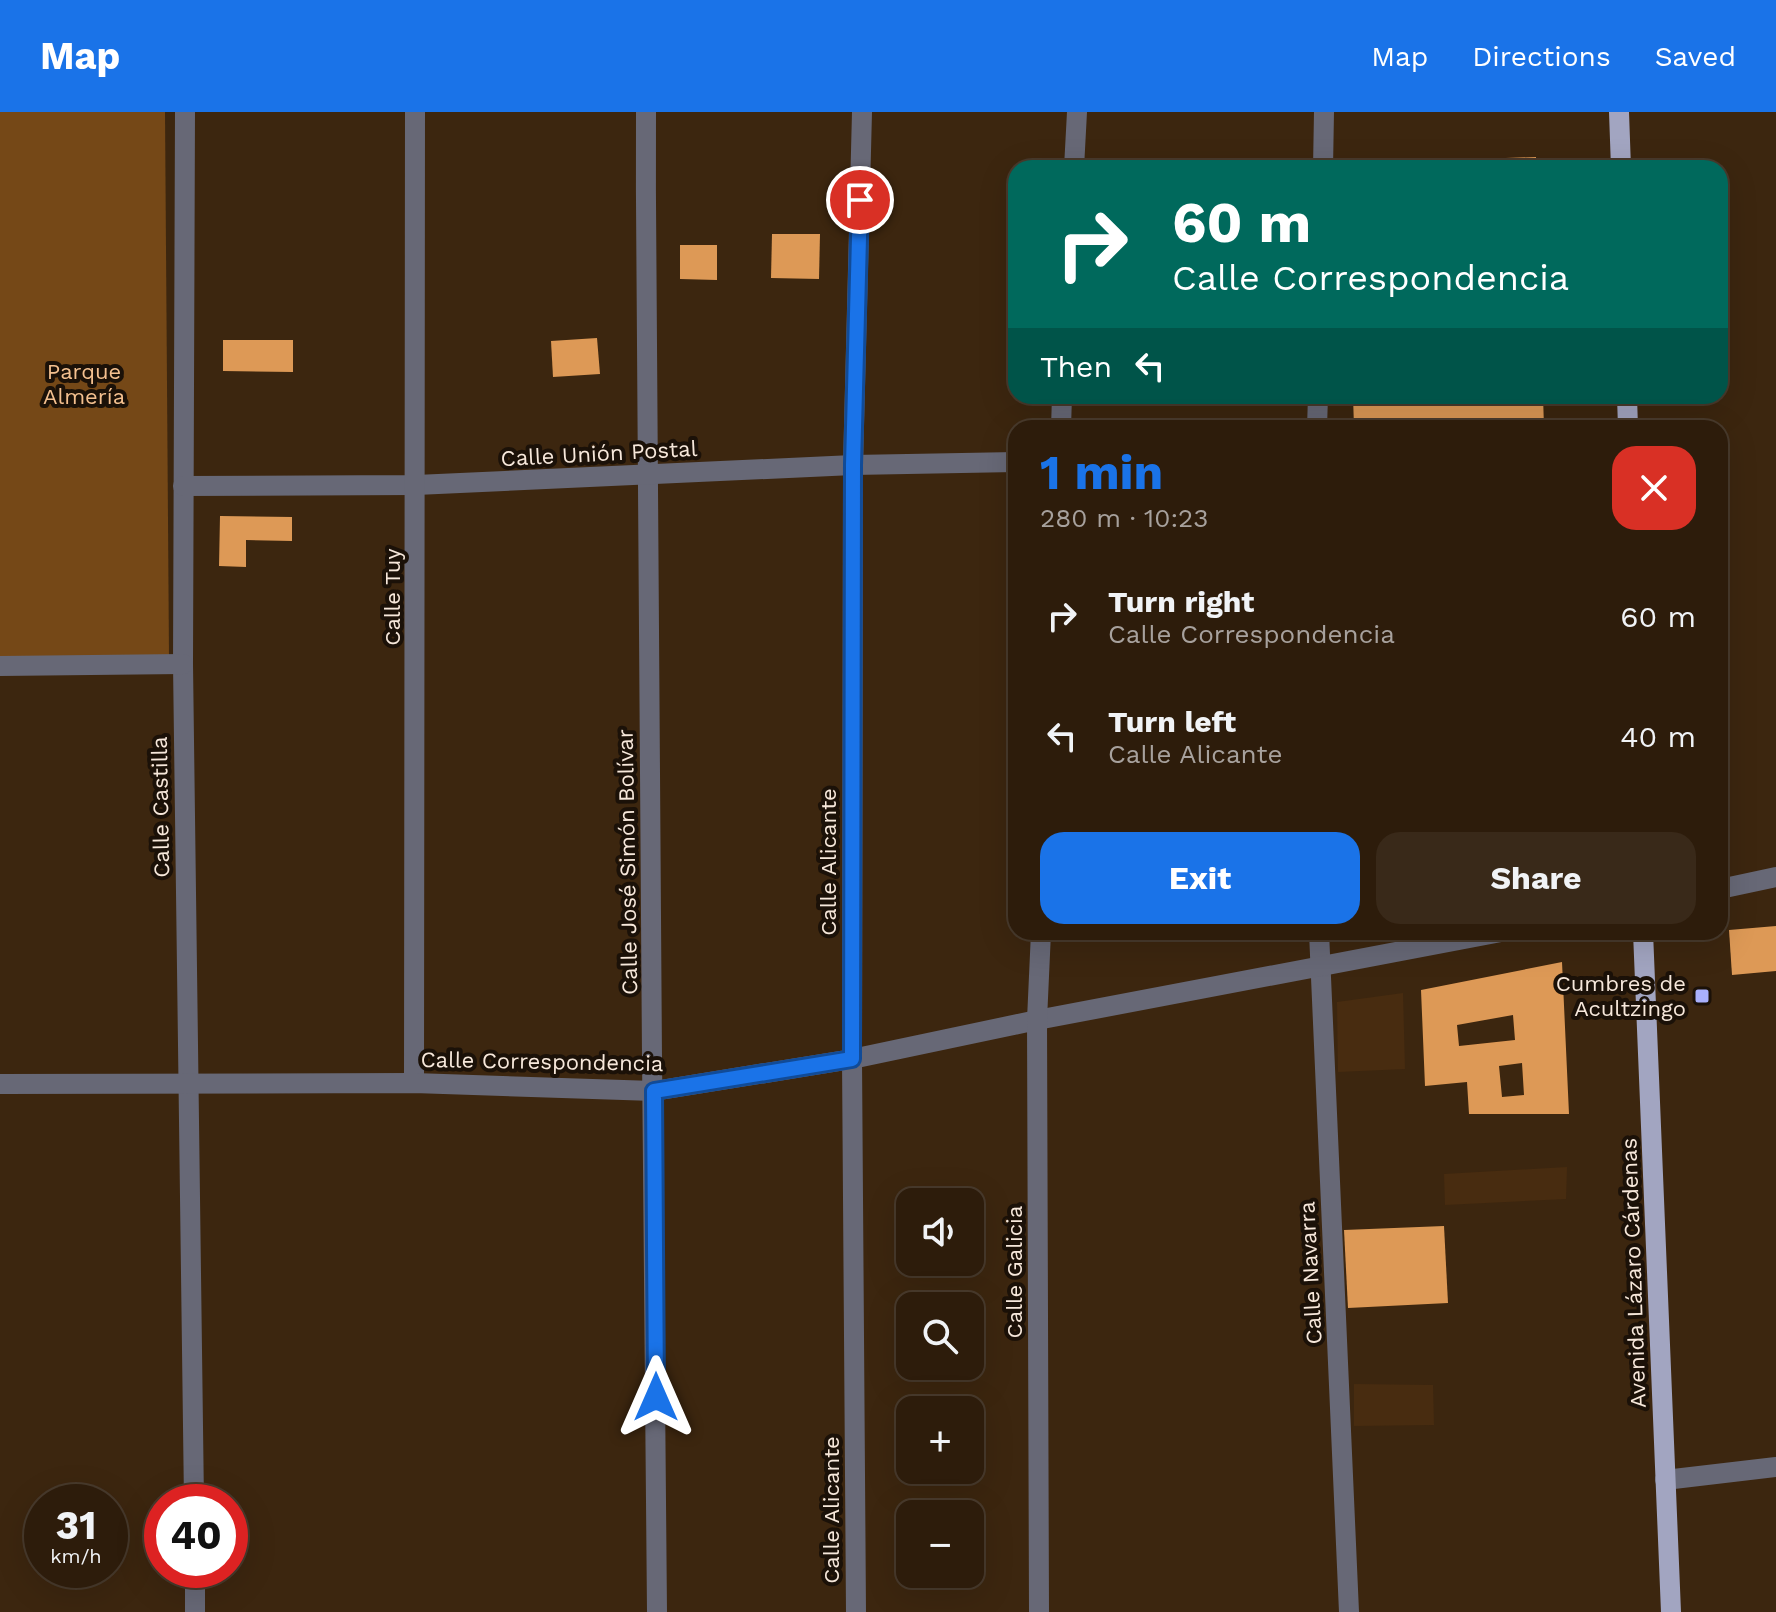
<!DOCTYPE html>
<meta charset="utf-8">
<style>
:root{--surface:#2d1c0b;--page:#392919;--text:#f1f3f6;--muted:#a7a19d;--line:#483a2c;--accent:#1a73e8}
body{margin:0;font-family:"Work Sans",sans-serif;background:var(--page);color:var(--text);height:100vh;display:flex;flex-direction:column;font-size:30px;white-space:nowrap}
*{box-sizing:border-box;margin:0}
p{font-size:26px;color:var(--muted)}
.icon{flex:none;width:44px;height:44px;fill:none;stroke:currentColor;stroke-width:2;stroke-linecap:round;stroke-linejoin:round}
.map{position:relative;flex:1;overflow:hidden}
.details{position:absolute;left:1008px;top:308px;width:720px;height:520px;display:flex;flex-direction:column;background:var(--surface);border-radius:24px;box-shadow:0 8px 32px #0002,0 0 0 2px var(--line)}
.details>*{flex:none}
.banner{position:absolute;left:1008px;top:48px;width:720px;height:244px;border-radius:24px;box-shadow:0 8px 32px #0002,0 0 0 2px var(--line);background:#00695c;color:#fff;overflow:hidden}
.controls{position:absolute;left:896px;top:1076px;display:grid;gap:16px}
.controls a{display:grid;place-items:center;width:88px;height:88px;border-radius:16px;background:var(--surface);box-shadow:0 8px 32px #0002,0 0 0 2px var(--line);font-size:40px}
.speed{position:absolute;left:24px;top:1372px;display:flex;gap:16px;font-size:40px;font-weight:700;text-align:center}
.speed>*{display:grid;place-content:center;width:104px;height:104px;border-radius:50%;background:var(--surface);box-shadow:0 8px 32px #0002,0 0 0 2px var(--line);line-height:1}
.speed small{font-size:20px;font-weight:400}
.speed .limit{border:12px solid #d22;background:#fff;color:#111}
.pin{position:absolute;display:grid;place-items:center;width:68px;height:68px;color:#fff;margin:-34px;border:4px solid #fff;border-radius:50%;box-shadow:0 2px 8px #0007}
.me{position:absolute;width:88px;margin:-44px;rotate:0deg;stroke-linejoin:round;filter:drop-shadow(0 0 6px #0008)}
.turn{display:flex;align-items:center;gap:28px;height:168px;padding:0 32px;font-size:36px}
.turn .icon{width:104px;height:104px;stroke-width:2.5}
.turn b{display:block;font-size:56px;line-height:68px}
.then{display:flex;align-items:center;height:76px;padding:0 32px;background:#0003;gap:16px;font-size:30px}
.round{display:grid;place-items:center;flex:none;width:84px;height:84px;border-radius:24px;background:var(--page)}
.summary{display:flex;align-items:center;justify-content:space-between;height:136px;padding:0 32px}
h1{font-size:48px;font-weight:700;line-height:60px;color:var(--accent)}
.action{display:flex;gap:16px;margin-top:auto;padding:16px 32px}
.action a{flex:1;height:92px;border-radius:24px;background:var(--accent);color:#fff;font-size:32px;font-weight:700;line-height:92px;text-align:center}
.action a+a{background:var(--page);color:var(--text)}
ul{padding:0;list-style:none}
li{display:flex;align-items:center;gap:24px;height:120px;padding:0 32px}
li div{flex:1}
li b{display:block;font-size:30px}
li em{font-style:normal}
header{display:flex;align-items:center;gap:48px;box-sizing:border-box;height:112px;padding:0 40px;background:var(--accent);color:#fff}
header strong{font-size:38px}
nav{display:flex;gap:44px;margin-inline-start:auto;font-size:28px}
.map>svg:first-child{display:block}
</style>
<header>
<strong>Map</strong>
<nav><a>Map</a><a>Directions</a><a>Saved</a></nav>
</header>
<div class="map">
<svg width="1776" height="1500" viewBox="0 0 1776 1500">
<rect width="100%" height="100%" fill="#3c260f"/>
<g fill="#482c10">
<polygon points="1403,881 1405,957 1338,960 1337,890"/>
<polygon points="1567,1055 1566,1087 1445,1093 1444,1062"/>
<polygon points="1354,1272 1433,1273 1434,1313 1354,1314"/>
</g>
<polygon fill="#754817" points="0,0 165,0 169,544 0,548"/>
<g fill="#dd9956" fill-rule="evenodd">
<polygon points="1536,45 1536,56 1398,56 1397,50"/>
<polygon points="772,122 820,122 819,167 771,166"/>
<polygon points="680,133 717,133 717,168 680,167"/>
<polygon points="597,226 600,262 553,265 551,229"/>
<polygon points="223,228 293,228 293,260 223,259"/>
<polygon points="1353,284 1543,284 1544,316 1354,316"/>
<polygon points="220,404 292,405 292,429 246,428 246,455 219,454"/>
<polygon points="1776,814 1776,859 1732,863 1729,818"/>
<path d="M 1562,850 L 1569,1002 L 1469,1002 L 1467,970 L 1425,974 L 1421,878 ZM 1513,903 L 1515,928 L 1459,934 L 1457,913 ZM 1522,951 L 1524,983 L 1502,985 L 1499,954 Z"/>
<polygon points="1444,1114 1448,1191 1348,1196 1344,1118"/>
</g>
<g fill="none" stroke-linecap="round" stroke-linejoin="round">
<g stroke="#676876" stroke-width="20">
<polyline points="185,0 183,552 194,1390"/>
<path d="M 646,0 C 645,500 654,1000 657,1500"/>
<polyline points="1074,56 1077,0"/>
<polyline points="1323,56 1324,0"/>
<polyline points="1061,316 1062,284"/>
<polyline points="1317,316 1318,284"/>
<polyline points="183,374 416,373 853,353 1016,350"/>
<polyline points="0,554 183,552"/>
<polyline points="1720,777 1776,765"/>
<polyline points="1319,820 1349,1500"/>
<polyline points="414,971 415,0"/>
<polyline points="0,972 414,971 654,979 852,947 1037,908 1501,820"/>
<polyline points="1665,1368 1776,1355"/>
<polyline points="195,1458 195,1500"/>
<polyline points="856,1500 852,947 853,353 862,0"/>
<polyline points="1039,1500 1037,908 1041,820"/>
</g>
<g stroke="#a2a5c1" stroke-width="20">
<polyline points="1619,0 1621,56"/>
<polyline points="1627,284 1628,316"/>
<polyline points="1643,820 1671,1500"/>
</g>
</g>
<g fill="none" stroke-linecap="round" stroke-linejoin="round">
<g stroke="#114b97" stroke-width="20">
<polyline id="route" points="656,1285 654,979 852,947 853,353 860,88"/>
</g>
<use href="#route" stroke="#1a73e8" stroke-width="14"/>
</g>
<rect fill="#a9b0fc" stroke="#1b1108" stroke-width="3" x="1694" y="876" width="16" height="16" rx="4"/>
<g text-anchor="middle" stroke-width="8" stroke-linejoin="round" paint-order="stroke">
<g font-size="22" fill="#f4c08f" stroke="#1b1108">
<text x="84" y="267">Parque<tspan x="84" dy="25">Almería</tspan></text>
</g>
<g font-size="22" fill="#f7e8db" stroke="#1b1108">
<text transform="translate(599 341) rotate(-3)" y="8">Calle Unión Postal</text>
<text transform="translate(392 485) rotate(-90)" y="8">Calle Tuy</text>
<text transform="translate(160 695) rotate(-91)" y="8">Calle Castilla</text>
<text transform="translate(627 750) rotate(-91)" y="8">Calle José Simón Bolívar</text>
<text transform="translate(828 750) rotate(-90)" y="8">Calle Alicante</text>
<text transform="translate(542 949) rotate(1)" y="8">Calle Correspondencia</text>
<text transform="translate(1014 1160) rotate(-90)" y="8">Calle Galicia</text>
<text transform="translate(1310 1161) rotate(-93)" y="8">Calle Navarra</text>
<text transform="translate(1633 1161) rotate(-92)" y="8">Avenida Lázaro Cárdenas</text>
<text transform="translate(831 1398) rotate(-90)" y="8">Calle Alicante</text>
</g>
<g font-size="22" fill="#f7e8db" stroke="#1b1108" text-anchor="end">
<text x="1686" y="879">Cumbres de<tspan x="1686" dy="25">Acultzingo</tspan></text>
</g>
</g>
</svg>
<div class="controls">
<a><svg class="icon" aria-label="sound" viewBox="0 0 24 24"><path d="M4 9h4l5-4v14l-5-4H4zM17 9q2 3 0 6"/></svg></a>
<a><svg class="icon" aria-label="search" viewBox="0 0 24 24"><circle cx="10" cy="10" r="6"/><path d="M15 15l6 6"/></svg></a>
<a>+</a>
<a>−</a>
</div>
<div class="speed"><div>31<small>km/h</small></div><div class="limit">40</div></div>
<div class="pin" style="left:860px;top:88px;background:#d93025"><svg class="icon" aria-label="arrive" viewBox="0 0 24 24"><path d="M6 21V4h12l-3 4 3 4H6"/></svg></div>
<svg class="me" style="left:656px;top:1285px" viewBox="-20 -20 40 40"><path d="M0-17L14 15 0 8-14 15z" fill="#1a73e8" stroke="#fff" stroke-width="4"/></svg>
<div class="banner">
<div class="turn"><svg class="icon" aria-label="right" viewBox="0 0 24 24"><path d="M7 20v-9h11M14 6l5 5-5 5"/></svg><div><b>60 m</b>Calle Correspondencia</div></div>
<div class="then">Then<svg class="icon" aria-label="left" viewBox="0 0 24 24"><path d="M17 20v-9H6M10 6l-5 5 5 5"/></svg></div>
</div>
<section class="details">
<div class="summary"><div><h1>1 min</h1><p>280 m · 10:23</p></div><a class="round" style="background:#d93025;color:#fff"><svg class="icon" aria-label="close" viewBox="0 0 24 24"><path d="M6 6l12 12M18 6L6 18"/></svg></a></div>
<ul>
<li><svg class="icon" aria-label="right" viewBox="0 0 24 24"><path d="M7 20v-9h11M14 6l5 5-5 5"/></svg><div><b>Turn right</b><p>Calle Correspondencia</p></div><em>60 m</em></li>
<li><svg class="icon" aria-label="left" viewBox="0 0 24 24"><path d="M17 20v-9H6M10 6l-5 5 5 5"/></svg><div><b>Turn left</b><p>Calle Alicante</p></div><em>40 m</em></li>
</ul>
<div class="action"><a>Exit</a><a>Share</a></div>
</section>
</div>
